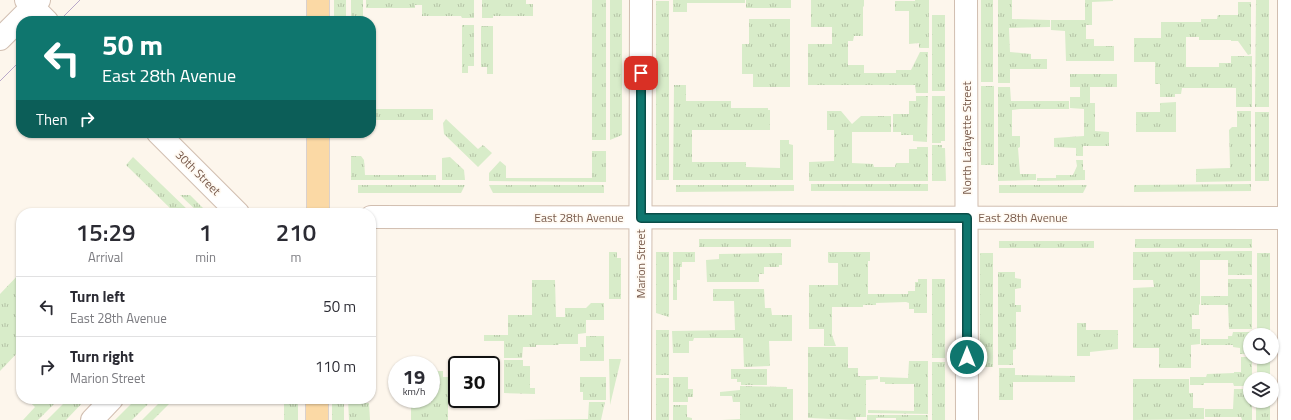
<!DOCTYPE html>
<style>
:root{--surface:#fff;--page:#f2f2f3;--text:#2b2b33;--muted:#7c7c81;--line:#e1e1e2}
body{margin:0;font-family:"Titillium Web",sans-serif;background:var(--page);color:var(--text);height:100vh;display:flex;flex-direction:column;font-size:15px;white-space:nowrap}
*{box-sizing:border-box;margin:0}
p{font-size:13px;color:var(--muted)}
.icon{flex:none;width:22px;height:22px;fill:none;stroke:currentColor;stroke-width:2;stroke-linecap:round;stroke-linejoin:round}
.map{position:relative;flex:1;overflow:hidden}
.details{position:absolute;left:16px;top:208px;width:360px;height:196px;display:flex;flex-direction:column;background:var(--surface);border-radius:16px;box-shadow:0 1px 3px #0004}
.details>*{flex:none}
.hud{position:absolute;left:16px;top:16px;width:360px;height:122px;border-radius:16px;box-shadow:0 1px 3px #0004;background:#0f766e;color:#fff;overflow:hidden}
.tools{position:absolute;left:1243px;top:328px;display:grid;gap:8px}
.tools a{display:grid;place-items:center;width:36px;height:36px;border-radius:50%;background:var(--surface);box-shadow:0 1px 3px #0004;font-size:20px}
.speed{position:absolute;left:388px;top:356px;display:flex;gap:8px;font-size:20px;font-weight:700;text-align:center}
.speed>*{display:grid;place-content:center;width:52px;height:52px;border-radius:50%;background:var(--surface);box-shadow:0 1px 3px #0004;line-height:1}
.speed small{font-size:10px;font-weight:400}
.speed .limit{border:2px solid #111;border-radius:6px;background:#fff;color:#111}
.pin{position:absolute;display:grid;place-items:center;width:34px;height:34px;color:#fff;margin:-17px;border-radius:8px;box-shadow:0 2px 6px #0006}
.me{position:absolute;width:44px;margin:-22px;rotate:0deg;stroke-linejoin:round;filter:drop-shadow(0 0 3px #0008)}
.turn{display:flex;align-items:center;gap:14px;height:84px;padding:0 20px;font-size:18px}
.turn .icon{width:52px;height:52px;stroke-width:2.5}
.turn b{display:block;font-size:28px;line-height:34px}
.then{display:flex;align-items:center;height:38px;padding:0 20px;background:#0003;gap:8px;font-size:15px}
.eta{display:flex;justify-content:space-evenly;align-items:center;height:68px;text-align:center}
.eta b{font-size:24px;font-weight:600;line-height:28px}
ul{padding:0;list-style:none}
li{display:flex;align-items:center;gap:12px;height:60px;padding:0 20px;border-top:1px solid var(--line)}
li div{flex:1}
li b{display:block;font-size:15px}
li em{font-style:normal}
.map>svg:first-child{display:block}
</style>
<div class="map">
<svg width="1291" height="420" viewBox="0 0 1291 420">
<defs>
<pattern id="grass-tufts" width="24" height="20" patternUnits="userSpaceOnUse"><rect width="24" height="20" fill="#d8ecc9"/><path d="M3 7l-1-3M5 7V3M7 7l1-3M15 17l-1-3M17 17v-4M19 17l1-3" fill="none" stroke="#b4c2a5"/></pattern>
</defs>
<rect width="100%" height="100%" fill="#fdf6ec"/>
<g fill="url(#grass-tufts)">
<rect x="334" y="0" width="12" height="21"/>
<rect x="351" y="0" width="12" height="21"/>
<polygon points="366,0 474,0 474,18 462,18 461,16 422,16 422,5 415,5 415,8 366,8"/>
<polygon points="482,0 526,0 526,4 533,4 533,16 493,16 493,18 482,18"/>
<rect x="592" y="0" width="14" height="140"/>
<polygon points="610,0 622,0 622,135 610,140"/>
<polygon points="673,0 745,0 745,3 687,3 687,12 673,12"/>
<rect x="746" y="0" width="45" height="8"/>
<polygon points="811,0 864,0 864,6 863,7 863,36 854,36 853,41 848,41 848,65 864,65 864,73 896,73 896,70 911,70 920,52 928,52 928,93 916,93 915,85 808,85 808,44 832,44 832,27 811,27"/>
<polygon points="915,0 929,0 929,48 919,48 919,43 909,44 909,11 895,11 895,1 915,1"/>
<rect x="981" y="0" width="12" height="82"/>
<polygon points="998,0 1012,0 1012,19 1050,20 1050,27 1009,28 1010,52 1031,54 1031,59 1047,59 1047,69 1010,69 1010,83 998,83"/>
<polygon points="1085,0 1113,0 1113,1 1092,2 1092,25 1086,25 1086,39 1094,39 1094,46 1114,46 1114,61 1066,61 1065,31 1051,30 1051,20 1085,20"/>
<polygon points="1256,0 1269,0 1269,107 1255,107"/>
<rect x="656" y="1" width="13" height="179"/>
<polygon points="1238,2 1251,2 1251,54 1248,55 1238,41 1231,41 1231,40 1199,40 1199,37 1186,37 1186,67 1219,67 1219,63 1231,63 1231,56 1252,56 1252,107 1236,107 1236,88 1182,88 1181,94 1175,94 1175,97 1160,97 1160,84 1155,84 1155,62 1134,62 1134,38 1161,38 1161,22 1201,22 1201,19 1217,19 1218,15 1238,15"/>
<rect x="932" y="15" width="13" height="76"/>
<polygon points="749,19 790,19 790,87 753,87 753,74 742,74 742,44 749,44"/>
<polygon points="462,25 474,25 474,66 468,66 468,73 462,73"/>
<polygon points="481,26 493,26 493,74 487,74 487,67 481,67"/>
<polygon points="1070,74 1117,74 1117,87 1090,87 1090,103 1095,103 1095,131 1109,132 1109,146 1083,146 1083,156 1076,156 1076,148 1054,147 1054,138 1084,136 1084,109 1070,108 1070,97 1080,97 1080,87 1070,87"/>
<polygon points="674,85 686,85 686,101 731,101 731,108 768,108 768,110 770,110 770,130 692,130 692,162 746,162 746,167 780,168 780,140 789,140 789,144 793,145 793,180 673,180"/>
<rect x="981" y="86" width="13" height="79"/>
<polygon points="998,87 1010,87 1011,101 1069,101 1069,109 1020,109 1012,110 1012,136 1020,136 1020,147 1018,148 1020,174 1036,174 1036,180 998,181"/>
<polygon points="916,96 928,96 927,142 913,141 913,135 901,135 901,132 893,132 893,114 909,114 909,101 916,101"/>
<polygon points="932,96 945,96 945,141 941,141 941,143 932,143"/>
<polygon points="1176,102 1176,132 1136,132 1136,112 1160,112 1160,103"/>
<rect x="371" y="109" width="62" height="11"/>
<polygon points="827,111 841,111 852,124 861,116 891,116 891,132 852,132 852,163 873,164 874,167 895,167 896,163 909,163 909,149 917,149 917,147 928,147 928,181 809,181 809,162 834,161 834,130 827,130"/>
<polygon points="1237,111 1251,111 1251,181 1196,182 1196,169 1230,168 1229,130 1232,127 1237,127"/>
<rect x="1255" y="112" width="14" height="69"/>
<polygon points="446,119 478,149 483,145 492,153 478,167 444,134 443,123"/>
<polygon points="932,145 942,145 942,148 945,148 946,181 932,181"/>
<polygon points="592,151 606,151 606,182 489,181 489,173 500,161 506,166 506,178 592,178"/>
<polygon points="351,156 361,156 364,160 365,175 436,175 436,180 351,180"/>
<polygon points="133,157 191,213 175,213 126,165"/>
<polygon points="450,157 464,170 465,180 442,180 442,158"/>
<polygon points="1076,160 1083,160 1083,170 1085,170 1085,180 1037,181 1037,178 1056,178 1056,175 1073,175 1077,166"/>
<rect x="811" y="184" width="117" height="7"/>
<polygon points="1251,184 1251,191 1134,192 1134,185"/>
<polygon points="358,185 465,185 461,193 358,193"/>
<polygon points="489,185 604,185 604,193 493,193"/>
<polygon points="676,185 794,185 794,191 676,192"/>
<polygon points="999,185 1087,185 1083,193 999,193"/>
<polygon points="180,195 190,195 208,213 199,213"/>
<rect x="699" y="239" width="92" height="8"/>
<rect x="1135" y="239" width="117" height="9"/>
<rect x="999" y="241" width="95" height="7"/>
<polygon points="1252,251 1252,275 1228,275 1228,260 1200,260 1200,304 1199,305 1199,315 1192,315 1192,329 1200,329 1200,344 1191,345 1191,368 1159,368 1159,348 1133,348 1133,288 1154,287 1153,280 1133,280 1133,252"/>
<polygon points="609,252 617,252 617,258 621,258 621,299 609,299"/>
<polygon points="656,252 669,252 669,317 656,313"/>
<polygon points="673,252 695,252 695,262 682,262 682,267 680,267 680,280 677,280 677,300 673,300"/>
<polygon points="828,252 870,252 870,261 868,261 868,294 908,294 908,291 915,291 915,282 918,282 918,279 927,279 927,313 914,313 914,309 909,309 909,303 906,302 876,303 876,305 863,305 863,307 832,307 832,335 836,346 824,346 824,329 809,329 809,285 838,285 838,263 829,263 828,262"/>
<polygon points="782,253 782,265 779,265 779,267 764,267 764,274 759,274 759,282 707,282 706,260 719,259 719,254"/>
<rect x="980" y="253" width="13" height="114"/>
<rect x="1257" y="253" width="13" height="82"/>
<polygon points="21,272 21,351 20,350 0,371 0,294"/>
<polygon points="998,272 1015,272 1015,278 1021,279 1021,288 1015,289 1015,305 1021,305 1021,312 1016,312 1016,349 1013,350 1013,365 998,365"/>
<rect x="932" y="279" width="13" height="79"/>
<polygon points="1228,279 1252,279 1252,329 1229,329 1228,305 1201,305 1201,296 1228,296"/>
<polygon points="532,280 555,280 556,317 565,317 565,308 586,308 591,303 604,303 604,320 586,320 586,333 578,334 578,344 559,344 558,345 536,345 536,347 523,347 522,358 504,358 504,341 484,341 484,335 508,335 508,315 532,315"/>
<polygon points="713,289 764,289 765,308 771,308 772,315 792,315 792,341 769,341 770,366 744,367 743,338 694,338 693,341 689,341 689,353 673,353 672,331 735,330 734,301 713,301"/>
<polygon points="1077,323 1086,323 1086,330 1118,330 1118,349 1090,352 1090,356 1077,356"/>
<rect x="656" y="330" width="13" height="45"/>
<polygon points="1233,332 1252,332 1252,335 1250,335 1250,354 1240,354 1240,348 1233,347 1233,345 1201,345 1201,339 1228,339 1228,336 1232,336"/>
<polygon points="586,336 604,336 604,361 580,361 580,347 586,347"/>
<polygon points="808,347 848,347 848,368 858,368 858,376 878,376 878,379 866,380 866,417 856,417 856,420 808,418"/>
<polygon points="1241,357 1252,357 1252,379 1250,379 1250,386 1234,386 1233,383 1204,383 1204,385 1190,385 1190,377 1206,377 1207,374 1234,373 1234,372 1241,372"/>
<rect x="1257" y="357" width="13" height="22"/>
<polygon points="609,359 621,359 610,405"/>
<polygon points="504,360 523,360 523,366 530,366 530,388 535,388 535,394 504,393"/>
<polygon points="909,361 928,361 928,414 868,413 868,410 914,411 914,384 885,384 885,382 880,382 880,377 908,378"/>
<rect x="932" y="362" width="13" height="58"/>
<polygon points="999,368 1015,368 1015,375 1075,376 1075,382 1013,382 1013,400 999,400"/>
<polygon points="731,369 767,369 767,385 741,385 741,382 737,382 737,379 731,379"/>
<polygon points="431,371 443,371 443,377 448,377 448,420 411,420 411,404 431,403"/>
<polygon points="580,377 606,377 606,400 583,400 583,392 580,392"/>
<polygon points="673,377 688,377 688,389 693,389 693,397 688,397 688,402 673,402"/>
<rect x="656" y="378" width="13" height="42"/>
<polygon points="1133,379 1189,379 1189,393 1193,393 1193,408 1204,408 1204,419 1133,420"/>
<polygon points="740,386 787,387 787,389 793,389 793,420 722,420 740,419 740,402 733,402 732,396 720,396 720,392 740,390"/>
<polygon points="1234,389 1250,389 1250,401 1252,401 1252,420 1242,420 1241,417 1205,417 1205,409 1233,409"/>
<polygon points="37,399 59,399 38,420 23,420 35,407 32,404"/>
<polygon points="68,399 86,399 66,420 47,420"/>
<polygon points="136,399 153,399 132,420 115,420"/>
<polygon points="163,399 174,399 153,420 142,420"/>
<rect x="284" y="399" width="14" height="21"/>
<rect x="332" y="399" width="12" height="21"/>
<polygon points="348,399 358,399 358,403 369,403 370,420 349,420"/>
<rect x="1256" y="401" width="14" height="19"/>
<polygon points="589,402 605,402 601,420 522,420 588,419"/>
<polygon points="673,405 687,405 687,417 692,418 692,420 673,420"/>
<polygon points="867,415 928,415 928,420 896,420 896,418 876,418 876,420 867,420"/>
</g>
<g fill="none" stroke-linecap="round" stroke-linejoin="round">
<g stroke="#d1beb0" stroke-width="24">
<g id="minor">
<polyline points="26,0 47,21"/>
<polyline points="966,0 967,420"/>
<polyline points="1289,0 1289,420"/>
<polyline points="0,39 39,0"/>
<polyline points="158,133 238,213"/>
<polyline points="371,217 1291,218"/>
<polyline points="92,420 112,399"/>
<polyline points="640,420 641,0"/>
</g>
</g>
<g stroke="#dad1cd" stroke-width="24">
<g id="major">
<polyline points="318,21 318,0"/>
<polyline points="318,213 318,133"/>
<polyline points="317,399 317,420"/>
</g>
</g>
<use href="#minor" stroke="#fff" stroke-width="22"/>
<use href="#major" stroke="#fbd9a5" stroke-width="22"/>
<g stroke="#b9a8c9" stroke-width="1">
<polyline points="59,21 80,0"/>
<polyline points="0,81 21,60"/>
</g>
</g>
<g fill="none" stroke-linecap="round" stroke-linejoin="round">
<g stroke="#0a4d48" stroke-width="10">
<polyline id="route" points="641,73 641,218 967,218 967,357"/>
</g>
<use href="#route" stroke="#0f766e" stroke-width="7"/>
</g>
<g text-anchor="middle" stroke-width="3.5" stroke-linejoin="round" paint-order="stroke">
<g font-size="12" fill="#7a5c4d" stroke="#fffaf3">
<text transform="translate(967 138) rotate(-90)" y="4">North Lafayette Street</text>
<text transform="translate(198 173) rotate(45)" y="4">30th Street</text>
<text x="579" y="222">East 28th Avenue</text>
<text x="1023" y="222">East 28th Avenue</text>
<text transform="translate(641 264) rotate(-90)" y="4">Marion Street</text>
</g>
</g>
</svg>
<div class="tools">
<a><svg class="icon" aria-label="search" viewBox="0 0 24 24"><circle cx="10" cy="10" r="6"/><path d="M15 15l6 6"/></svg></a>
<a><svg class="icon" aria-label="layers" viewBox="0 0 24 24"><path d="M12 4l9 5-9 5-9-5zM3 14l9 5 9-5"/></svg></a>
</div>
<div class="speed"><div>19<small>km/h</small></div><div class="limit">30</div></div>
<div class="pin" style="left:641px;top:73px;background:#d93025"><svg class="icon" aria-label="arrive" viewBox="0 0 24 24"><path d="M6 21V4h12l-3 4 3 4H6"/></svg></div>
<svg class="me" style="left:967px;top:357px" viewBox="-20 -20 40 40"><circle r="17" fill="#0f766e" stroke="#fff" stroke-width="3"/><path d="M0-11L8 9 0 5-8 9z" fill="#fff"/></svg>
<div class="hud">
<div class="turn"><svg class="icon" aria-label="left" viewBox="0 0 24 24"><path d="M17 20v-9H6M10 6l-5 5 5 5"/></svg><div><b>50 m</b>East 28th Avenue</div></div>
<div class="then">Then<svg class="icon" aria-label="right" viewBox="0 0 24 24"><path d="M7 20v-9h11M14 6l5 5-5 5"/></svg></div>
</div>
<section class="details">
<div class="eta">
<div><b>15:29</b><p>Arrival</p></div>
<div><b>1</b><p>min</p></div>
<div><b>210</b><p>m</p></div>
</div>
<ul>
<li><svg class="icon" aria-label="left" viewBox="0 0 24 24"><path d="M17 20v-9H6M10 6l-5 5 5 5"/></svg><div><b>Turn left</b><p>East 28th Avenue</p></div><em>50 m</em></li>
<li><svg class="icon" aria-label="right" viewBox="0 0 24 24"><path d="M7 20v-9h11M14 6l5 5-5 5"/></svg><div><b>Turn right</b><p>Marion Street</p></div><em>110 m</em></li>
</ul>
</section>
</div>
